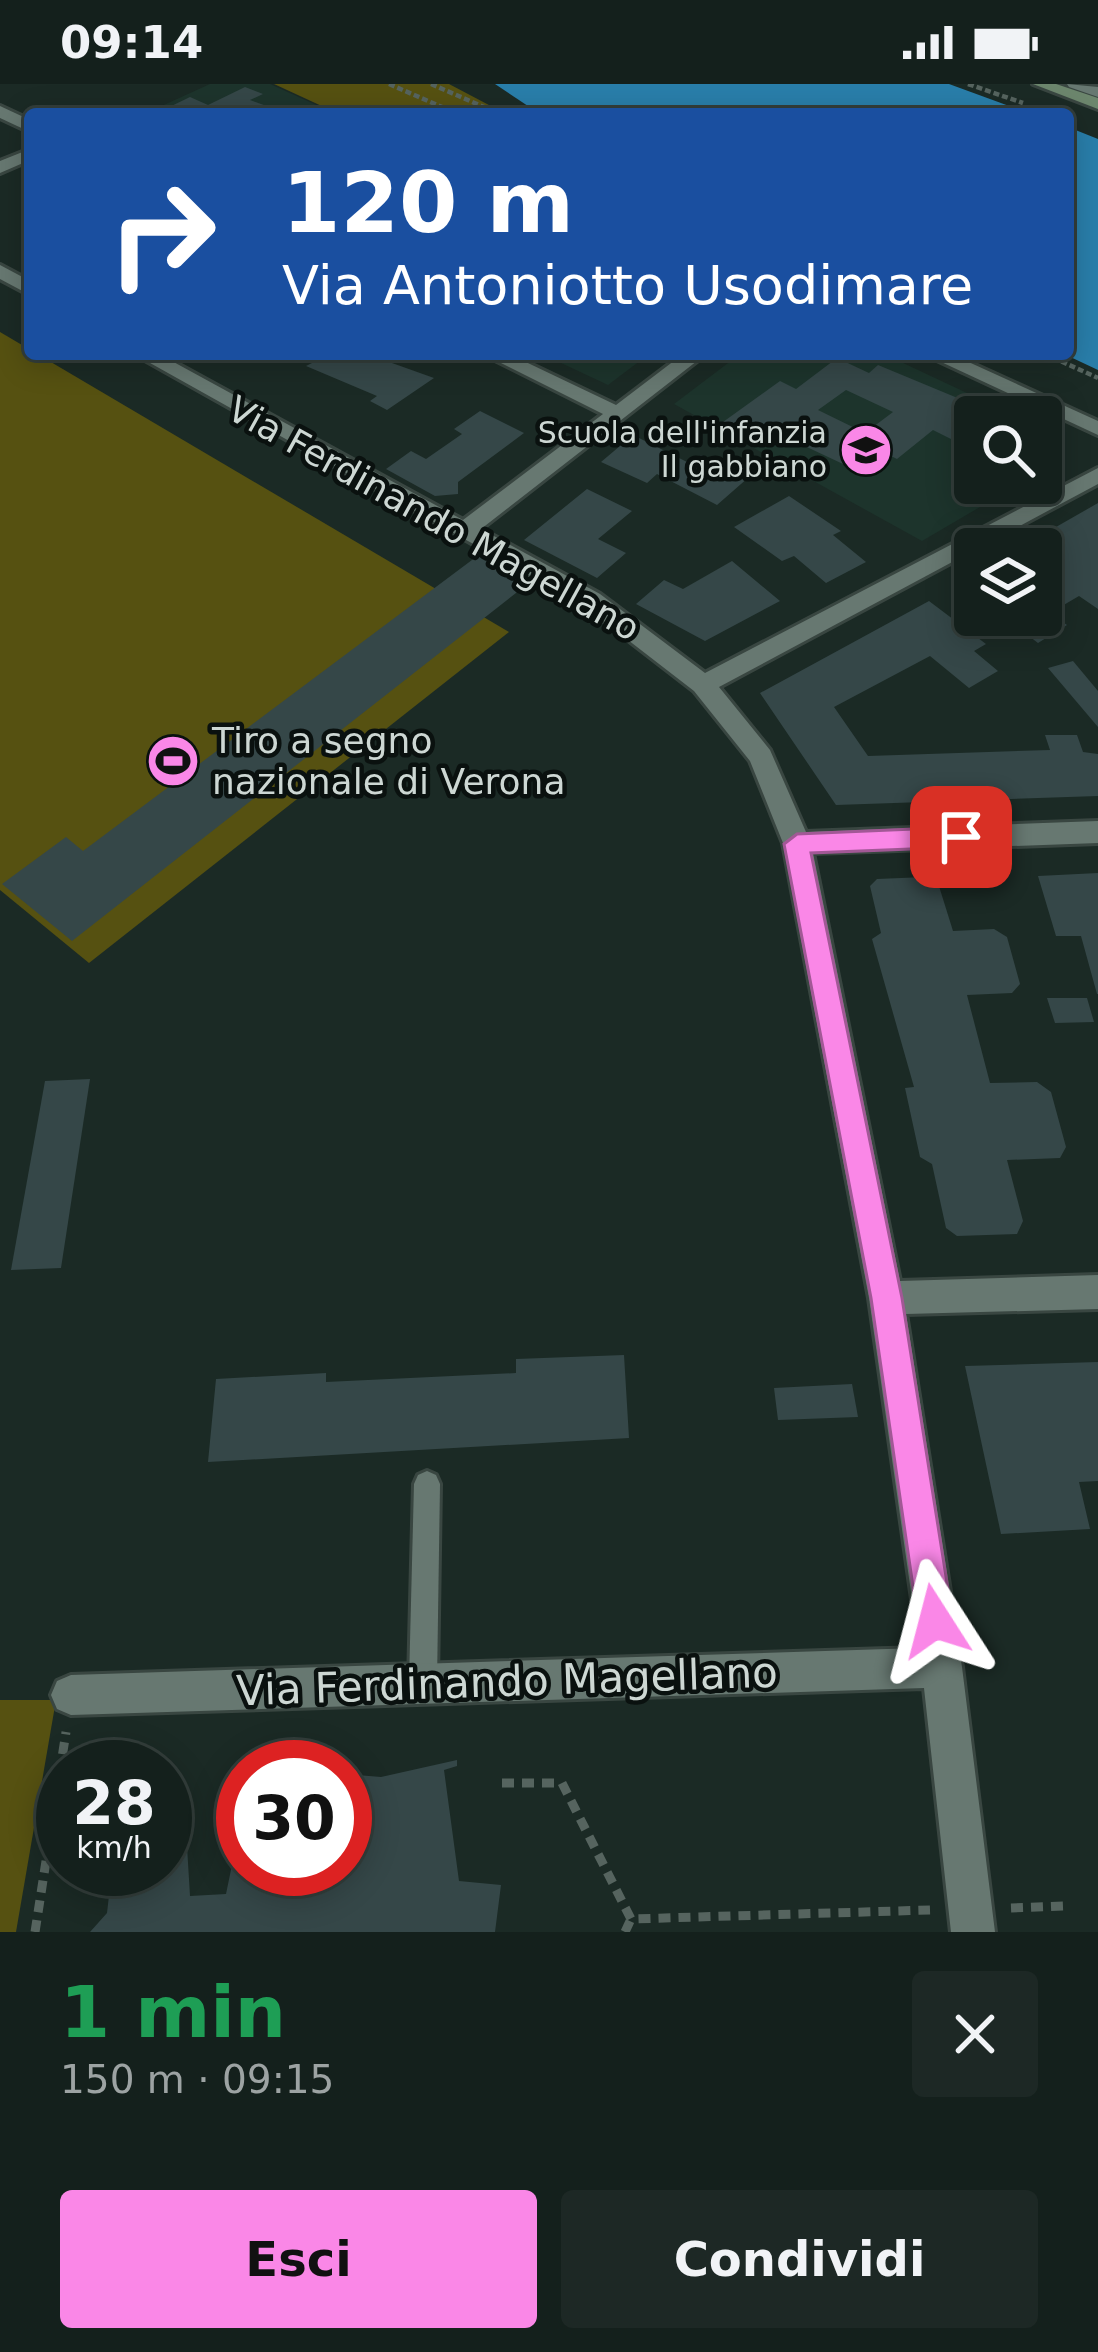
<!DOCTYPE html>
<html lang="it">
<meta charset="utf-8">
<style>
:root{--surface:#14201c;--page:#1d2825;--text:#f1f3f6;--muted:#9da3a3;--line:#333e3b;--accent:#fa87e7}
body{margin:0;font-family:"DejaVu Sans",sans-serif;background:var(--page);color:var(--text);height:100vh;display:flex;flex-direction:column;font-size:45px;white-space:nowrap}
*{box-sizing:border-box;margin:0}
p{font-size:39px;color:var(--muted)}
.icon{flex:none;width:66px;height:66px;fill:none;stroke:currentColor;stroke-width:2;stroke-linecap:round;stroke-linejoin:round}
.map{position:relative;height:1848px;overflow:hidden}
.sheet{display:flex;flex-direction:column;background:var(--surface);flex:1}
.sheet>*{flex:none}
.guide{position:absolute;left:24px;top:24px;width:1050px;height:252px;border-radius:12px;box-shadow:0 6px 30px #0003,0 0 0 3px var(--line);background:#1a4fa0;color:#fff;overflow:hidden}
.fabs{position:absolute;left:954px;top:312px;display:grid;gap:24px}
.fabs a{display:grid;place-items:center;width:108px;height:108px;border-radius:12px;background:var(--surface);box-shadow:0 6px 30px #0003,0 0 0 3px var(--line);font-size:60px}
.speed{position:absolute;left:36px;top:1656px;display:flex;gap:24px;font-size:60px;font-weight:700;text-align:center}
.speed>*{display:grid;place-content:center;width:156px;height:156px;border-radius:50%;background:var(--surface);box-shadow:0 6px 30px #0003,0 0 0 3px var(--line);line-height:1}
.speed small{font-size:30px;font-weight:400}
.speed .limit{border:18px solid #d22;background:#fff;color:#111}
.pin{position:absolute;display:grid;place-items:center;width:102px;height:102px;color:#fff;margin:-51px;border-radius:24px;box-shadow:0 6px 18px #0006}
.me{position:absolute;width:132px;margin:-66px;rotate:351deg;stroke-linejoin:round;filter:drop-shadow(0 0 9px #0008)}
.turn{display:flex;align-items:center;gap:42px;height:252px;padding:0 60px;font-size:54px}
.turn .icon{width:156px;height:156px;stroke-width:2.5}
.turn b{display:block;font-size:84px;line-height:102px}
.round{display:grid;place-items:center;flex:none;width:126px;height:126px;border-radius:12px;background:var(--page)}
.headline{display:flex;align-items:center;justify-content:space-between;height:204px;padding:0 60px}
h1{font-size:72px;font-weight:800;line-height:90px;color:#1e9e55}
.button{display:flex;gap:24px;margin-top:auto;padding:24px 60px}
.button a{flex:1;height:138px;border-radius:12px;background:var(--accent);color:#111;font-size:48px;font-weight:800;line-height:138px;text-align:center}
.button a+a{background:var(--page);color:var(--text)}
.status{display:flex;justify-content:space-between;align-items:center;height:84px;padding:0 60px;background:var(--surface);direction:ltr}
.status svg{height:33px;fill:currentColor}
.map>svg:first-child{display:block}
</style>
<div class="status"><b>09:14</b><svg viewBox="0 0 49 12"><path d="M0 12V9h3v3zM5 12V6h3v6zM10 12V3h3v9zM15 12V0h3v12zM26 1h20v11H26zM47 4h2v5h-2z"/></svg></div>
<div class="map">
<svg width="1098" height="1848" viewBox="0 0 1098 1848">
<rect width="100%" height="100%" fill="#1b2a25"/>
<g fill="#1d342c">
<polygon points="210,0 270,0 336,30 144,30"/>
<polygon points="542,270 649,270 608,301"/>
<polygon points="740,270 884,270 1018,333 975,333 975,399 1021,399 922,457 674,320"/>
</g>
<g fill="#565111">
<polygon points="274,0 449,0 506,30 339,30"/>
<polygon points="0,248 509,548 89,879 0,806"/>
<polygon points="0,1616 56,1616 16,1848 0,1848"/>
</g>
<g fill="#297eaa">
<polygon points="495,0 949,0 1031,30 540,30"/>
<polygon points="1068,43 1098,55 1098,286 1064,270"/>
</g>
<g fill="#354748" fill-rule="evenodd">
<polygon points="245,3 263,10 250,16 289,30 155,30 190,13 208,21"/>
<polygon points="299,270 385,270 397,276 392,279 434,294 387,326 370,317 377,312 306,282 314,278"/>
<path d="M 837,274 L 869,289 L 878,281 L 972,320 L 961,329 L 975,335 L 975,349 L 961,360 L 933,346 L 897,375 L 883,368 L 860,388 L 777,349 L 765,359 L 723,338 L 780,297 L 796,305 ZM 846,306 L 893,328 L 865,349 L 818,326 Z"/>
<polygon points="480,327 524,349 458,398 458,410 435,412 386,385 411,367 426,375 462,350 454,345"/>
<polygon points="633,351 691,380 701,371 749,393 717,421 657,390 647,399 601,378"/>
<polygon points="587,405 632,427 598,455 626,469 597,494 524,456"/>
<polygon points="789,412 841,447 833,451 866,478 826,499 794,472 782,477 734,443"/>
<polygon points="1098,419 1098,525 1079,512 1050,529 1067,541 1038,559 1001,531 1041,531 1041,470 1063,457 1049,447"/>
<polygon points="480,470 530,498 72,857 2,800 66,753 83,767"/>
<polygon points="732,477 780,517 705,557 636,520 664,496 683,505"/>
<polygon points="929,517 986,560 974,567 998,587 969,604 930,572 834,623 868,672 1050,666 1045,651 1077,651 1083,668 1098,670 1098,712 836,721 760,609"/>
<polygon points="1073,577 1098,607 1098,643 1048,584"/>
<polygon points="1098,789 1098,910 1097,910 1081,852 1056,852 1038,792"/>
<polygon points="925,793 938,799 953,847 994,845 1007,853 1020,900 1012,909 967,911 990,999 1037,998 1051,1008 1066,1063 1060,1074 1007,1076 1023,1137 1017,1150 957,1152 946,1144 932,1080 920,1073 905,1004 914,1003 872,855 881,849 870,802 877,795"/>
<polygon points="1047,914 1087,914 1094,938 1055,939"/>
<polygon points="90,995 61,1184 11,1186 45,997"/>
<polygon points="624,1271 629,1354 208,1378 216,1295 326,1289 326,1298 516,1289 516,1275"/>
<polygon points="1098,1278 1098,1397 1079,1398 1090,1445 1001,1450 965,1282"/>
<polygon points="852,1300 858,1333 778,1336 774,1304"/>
<polygon points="457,1676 457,1682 444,1686 459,1797 501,1801 495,1848 90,1848 107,1829 112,1785 165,1785 165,1701 183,1696 190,1812 226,1810 241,1737 243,1785 345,1785 345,1690 381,1693"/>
</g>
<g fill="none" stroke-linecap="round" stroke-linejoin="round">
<g stroke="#394641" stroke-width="6">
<polygon id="lane" points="427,1387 436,1391 440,1400 437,1598 433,1608 423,1612 413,1608 409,1598 414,1400 418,1391"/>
</g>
<g stroke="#394641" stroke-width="6">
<g id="street">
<polygon points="1067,0 1098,3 1098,13 1069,3"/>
<polygon points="0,22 30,36 30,48 0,34"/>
<polygon points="30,65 30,76 0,89 0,77"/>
<polygon points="0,181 30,197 30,211 0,195"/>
<polygon points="134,270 159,270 463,436 603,330 483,270 509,270 616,321 683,270 706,270 481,445 600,510 705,589 1098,384 1098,400 719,603 770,666 806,748 1098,737 1098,759 813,769 900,1197 1098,1191 1098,1225 906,1230 962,1583 995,1848 951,1848 924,1604 71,1631 57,1625 51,1611 57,1597 71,1591 919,1564 869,1214 783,759 750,677 694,607 584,522"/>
<polygon points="924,270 951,270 1098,337 1098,351"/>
</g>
</g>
<g stroke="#394641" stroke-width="6">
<polygon id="secondary" points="1033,0 1056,0 1098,14 1098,25"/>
</g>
<g stroke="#56645f" stroke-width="4.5" stroke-dasharray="6 3" stroke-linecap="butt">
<polyline points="389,0 458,30"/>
<polyline points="431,0 500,30"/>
<polyline points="968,0 1023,19"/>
<polyline points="1045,270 1098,294"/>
</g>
<g stroke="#56645f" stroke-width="9" stroke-dasharray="12 8" stroke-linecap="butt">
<polyline points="502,1699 562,1699 631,1835 930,1826"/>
<polyline points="1011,1824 1063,1822"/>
<polyline points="35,1848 66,1648"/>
<polyline points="625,1848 631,1835"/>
</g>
<use href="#lane" fill="#677871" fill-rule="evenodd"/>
<use href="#street" fill="#677871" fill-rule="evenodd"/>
<use href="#secondary" fill="#6c866d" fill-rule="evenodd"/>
</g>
<polygon fill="#fa87e7" stroke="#a25896" stroke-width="3" points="961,743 973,753 961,763 811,769 902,1214 953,1537 948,1549 935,1554 923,1549 918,1537 871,1214 784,760 797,750"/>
<defs>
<g id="school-disc" transform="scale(2.7)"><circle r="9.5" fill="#fa87e7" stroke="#0a110f"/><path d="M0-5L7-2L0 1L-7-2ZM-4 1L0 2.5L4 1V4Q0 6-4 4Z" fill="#111"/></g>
<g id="stadium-disc" transform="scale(2.7)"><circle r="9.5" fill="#fa87e7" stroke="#0a110f"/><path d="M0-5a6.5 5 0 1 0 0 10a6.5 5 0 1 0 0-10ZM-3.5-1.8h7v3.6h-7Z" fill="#111"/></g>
</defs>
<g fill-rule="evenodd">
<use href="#school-disc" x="866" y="366"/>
<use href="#stadium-disc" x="173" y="677"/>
</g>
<g text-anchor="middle" stroke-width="9" stroke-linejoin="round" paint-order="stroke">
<g font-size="30" fill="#cdd7d3" stroke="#0a110f" text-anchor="end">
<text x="827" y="359">Scuola dell'infanzia<tspan x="827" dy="34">Il gabbiano</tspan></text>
</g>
<g font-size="36" fill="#cdd7d3" stroke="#0a110f">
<text transform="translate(434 434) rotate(29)" y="13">Via Ferdinando Magellano</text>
</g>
<g font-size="36" fill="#cdd7d3" stroke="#0a110f" text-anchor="start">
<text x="212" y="669">Tiro a segno<tspan x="212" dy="41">nazionale di Verona</tspan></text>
</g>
<g font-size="42" fill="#cdd7d3" stroke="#0a110f">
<text transform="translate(507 1597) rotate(-2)" y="15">Via Ferdinando Magellano</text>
</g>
</g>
</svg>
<div class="fabs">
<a><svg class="icon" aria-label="search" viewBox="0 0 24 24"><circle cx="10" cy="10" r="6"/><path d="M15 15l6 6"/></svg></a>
<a><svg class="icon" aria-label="layers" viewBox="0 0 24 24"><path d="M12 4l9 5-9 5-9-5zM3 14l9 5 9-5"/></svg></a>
</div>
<div class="speed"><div>28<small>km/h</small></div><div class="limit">30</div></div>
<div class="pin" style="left:961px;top:753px;background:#d93025"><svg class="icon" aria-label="arrive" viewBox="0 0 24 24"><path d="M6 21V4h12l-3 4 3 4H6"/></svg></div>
<svg class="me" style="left:935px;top:1537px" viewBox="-20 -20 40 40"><path d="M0-17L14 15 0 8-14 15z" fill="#fa87e7" stroke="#fff" stroke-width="4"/></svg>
<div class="guide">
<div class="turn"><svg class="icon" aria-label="right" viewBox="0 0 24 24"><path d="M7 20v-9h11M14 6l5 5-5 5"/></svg><div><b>120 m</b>Via Antoniotto Usodimare</div></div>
</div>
</div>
<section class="sheet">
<div class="headline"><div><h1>1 min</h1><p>150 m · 09:15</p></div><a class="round"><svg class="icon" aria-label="close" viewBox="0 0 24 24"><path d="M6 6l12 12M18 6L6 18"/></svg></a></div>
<div class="button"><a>Esci</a><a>Condividi</a></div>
</section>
